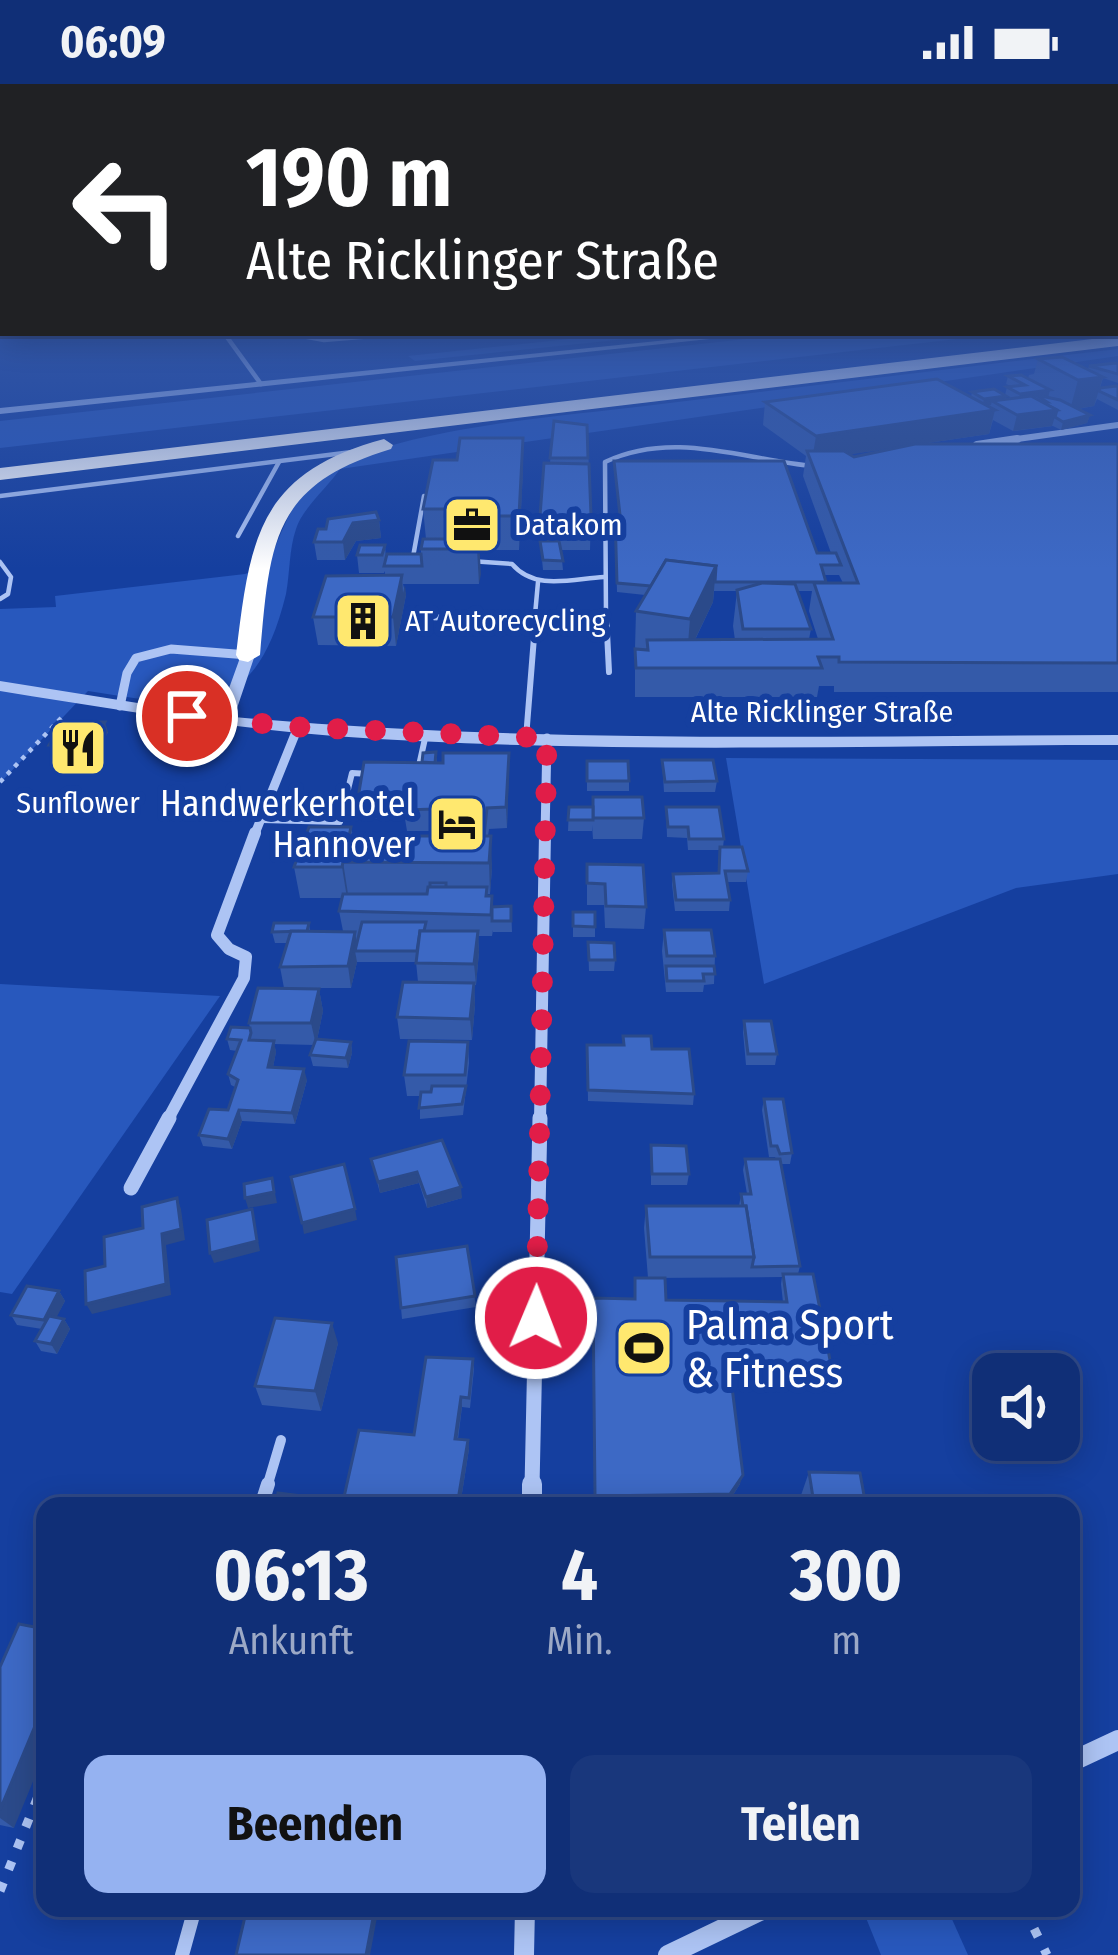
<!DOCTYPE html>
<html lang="de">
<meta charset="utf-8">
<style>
:root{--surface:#102f77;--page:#19377c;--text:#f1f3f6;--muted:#9ca9c6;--line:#304a89;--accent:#95b2f1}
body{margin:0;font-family:"Fira Sans Condensed",sans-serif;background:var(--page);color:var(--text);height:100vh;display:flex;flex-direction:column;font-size:45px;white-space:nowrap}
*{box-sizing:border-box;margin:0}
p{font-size:39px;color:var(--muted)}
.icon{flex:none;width:66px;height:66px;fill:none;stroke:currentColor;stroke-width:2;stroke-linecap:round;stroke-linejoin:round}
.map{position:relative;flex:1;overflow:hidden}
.details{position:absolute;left:36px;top:1413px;width:1044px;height:420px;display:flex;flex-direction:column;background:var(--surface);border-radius:24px;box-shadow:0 6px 30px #0003,0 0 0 3px var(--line)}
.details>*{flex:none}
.hud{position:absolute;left:0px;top:0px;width:1119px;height:252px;box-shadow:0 6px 30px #0003,0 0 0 3px var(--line);background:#202124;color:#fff;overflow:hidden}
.fabs{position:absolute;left:972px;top:1269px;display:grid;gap:24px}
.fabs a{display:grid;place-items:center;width:108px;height:108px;border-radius:24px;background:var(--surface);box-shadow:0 6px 30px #0003,0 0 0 3px var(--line);font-size:60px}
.pin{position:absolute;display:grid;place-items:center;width:102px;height:102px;color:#fff;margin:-51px;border:6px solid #fff;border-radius:50%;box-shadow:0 3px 12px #0007}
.me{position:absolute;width:132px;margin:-66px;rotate:1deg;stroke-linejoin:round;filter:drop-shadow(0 0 9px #0008)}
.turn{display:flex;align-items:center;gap:42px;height:252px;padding:0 48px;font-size:54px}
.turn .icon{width:156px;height:156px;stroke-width:2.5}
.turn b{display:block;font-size:84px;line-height:102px}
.eta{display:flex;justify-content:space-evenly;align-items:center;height:204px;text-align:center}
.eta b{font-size:72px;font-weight:700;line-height:84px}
.button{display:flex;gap:24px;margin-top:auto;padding:24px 48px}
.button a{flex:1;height:138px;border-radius:24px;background:var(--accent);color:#111;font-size:48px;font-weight:700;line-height:138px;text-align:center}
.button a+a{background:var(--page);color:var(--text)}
.status{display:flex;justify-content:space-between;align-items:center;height:84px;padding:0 60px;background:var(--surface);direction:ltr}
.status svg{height:33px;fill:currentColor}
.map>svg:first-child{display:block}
</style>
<div class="status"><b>06:09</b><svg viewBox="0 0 49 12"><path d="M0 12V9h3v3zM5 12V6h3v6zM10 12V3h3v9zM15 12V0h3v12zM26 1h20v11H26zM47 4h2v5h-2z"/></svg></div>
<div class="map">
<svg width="1118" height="1871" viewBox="0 0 1118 1871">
<rect width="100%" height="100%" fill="#153f9f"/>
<g fill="#2858bd">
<polygon points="625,249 684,249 415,277 408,272"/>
<polygon points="801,249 1010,249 0,364 0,337"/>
<path d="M 1118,265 L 1118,272 L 340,385 C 327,404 302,425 296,445 C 289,465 290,489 286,510 C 255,637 196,624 88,607 L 0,699 L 0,525 L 56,523 L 55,512 L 245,490 L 268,481 C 282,447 296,402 332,384 C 412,343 555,333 645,322 C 803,303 960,283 1118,265 Z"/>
<polygon points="726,674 1118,676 1118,790 1016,804 764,900"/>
<polygon points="0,900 220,912 12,1210 0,1208"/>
<polygon points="862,1824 947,1824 968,1871 881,1871"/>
</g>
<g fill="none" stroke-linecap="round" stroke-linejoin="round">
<polyline stroke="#adc4f4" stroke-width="4.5" stroke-dasharray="4.5 6" stroke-linecap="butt" points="0,698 64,631"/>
<g stroke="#adc4f4" stroke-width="9" stroke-dasharray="9 14" stroke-linecap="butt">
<polyline points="0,1807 45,1695"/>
<polyline points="1024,1824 1047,1871"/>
</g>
<g stroke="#adc4f4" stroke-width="4.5">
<polyline points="224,249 261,300"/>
<polyline points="286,249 324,256 409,249"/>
<polyline points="0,412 352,368"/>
<polyline points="238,452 279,378"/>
<polyline points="417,476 413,473 424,412"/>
<path d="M 470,477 L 512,480 C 535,507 571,495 604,493"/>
<polyline points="0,478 11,493 8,510 0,515"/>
<polyline points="535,531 538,498"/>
<path d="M 606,531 L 605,378 C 673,346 742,375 812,382"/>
</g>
<g stroke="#adc4f4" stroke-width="6">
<polyline points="606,528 609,588"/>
<polyline points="413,533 534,535"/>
<polyline points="526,654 536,528"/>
<polyline points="418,686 426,650"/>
<polyline points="262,736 340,738 352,689 370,690"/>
</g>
<polyline stroke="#adc4f4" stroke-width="10" points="267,1403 281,1356"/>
<g stroke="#adc4f4" stroke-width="14">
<polyline points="261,1422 268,1400"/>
<polyline points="182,1871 195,1824"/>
</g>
<polyline stroke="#adc4f4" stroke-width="6" points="995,358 1118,341"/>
<polyline stroke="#adc4f4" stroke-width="8" points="977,361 1017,355"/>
<g stroke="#adc4f4" stroke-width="9">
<polyline points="120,622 127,589 136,574 171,565 248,571"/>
<polyline points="254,752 298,643"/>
<polyline points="545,752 547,654"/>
</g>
<g stroke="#adc4f4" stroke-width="12">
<polyline points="167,1037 244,894 246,873 229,865 217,851 255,749"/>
<polyline points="540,1037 545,749"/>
</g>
<g stroke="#adc4f4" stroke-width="15">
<polyline points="131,1104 169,1034"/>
<polyline points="532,1403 540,1034"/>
</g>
<g stroke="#adc4f4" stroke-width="20">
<polyline points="532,1422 532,1400"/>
<polyline points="1071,1678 1118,1656"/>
<polyline points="524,1871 525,1824"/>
<polyline points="668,1871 766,1824"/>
</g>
<g fill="#adc4f4" fill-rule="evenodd">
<polygon points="736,249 766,249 0,330 0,324"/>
<path d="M 248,567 L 255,571 L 234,633 C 528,660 823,652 1118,651 L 1118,661 C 857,661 595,671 334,652 C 222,643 111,625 0,607 L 0,597 L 219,632 L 241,571 Z"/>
</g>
<polygon fill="#dce6fd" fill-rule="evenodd" points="1116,226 1118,227 1118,233 1116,232"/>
<g fill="#fff" fill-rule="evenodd">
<polygon points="1118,252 1118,262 0,396 0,384"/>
<path d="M 384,355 L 393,361 L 391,365 C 271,401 270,459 260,571 L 248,578 L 239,576 L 236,571 C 250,454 258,389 384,355 Z"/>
</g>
</g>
<g fill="#345aa9" fill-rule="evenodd">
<path d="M 1038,275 L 1088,285 L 1089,282 L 1118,280 L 1118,299 L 1103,294 L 1100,304 L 1118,303 L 1118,326 L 1097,315 L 1094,322 L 1078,325 L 1090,331 L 1087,339 L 1061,346 L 1053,342 L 1013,347 L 993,336 L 989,350 L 921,360 L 1118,360 L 1118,608 L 834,608 L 834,602 L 819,602 L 817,613 L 635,613 L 635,565 L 643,566 L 635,564 L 636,527 L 645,511 L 617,508 L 615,431 L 619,431 L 614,377 L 817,469 L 831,469 L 803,392 L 806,372 L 763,341 L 765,318 L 971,313 L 972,308 L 1006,312 L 1005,316 L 1012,315 L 1005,311 L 1007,303 L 1011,302 L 1006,300 L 1008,292 L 1028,294 L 1029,291 L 1034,290 ZM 901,363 L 854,373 L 850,370 ZM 824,491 L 839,491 L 843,499 L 826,499 ZM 714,507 L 737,507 L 733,542 L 735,556 L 695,556 L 713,518 ZM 797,507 L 812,507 L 809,527 L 818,555 L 809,555 L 811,545 Z"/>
<polygon points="554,337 587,341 591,431 590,466 561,466 563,486 543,486 541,466 540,432 550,379"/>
<polygon points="523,386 519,466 479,466 479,500 403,500 406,511 396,562 318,561 313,533 385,491 385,487 384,489 359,489 357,471 385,461 386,474 421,470 421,465 426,455 423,425"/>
<polygon points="379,436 381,454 356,457 345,476 317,476 314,458 326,445"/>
<polygon points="108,648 96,671 53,671 49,661"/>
<polygon points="436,668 437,679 509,669 507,744 489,745 488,752 492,784 490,810 487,810 492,823 511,822 512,848 493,848 493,846 492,852 478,852 479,868 476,901 474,901 475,921 472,956 400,955 397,933 418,898 416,878 357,878 351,904 284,904 280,883 287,859 275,859 272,848 309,839 310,847 343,847 339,827 342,814 300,814 294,783 351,743 353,752 430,752 431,747 407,747 405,735 361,735 358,714 422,678"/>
<polygon points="662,676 717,697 715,708 664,708"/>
<polygon points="587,677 629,697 629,707 587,707"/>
<polygon points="569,723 644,734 642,755 593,755 592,741 592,747 568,747"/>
<polygon points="666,723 724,755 723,763 748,787 746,798 727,798 730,816 729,827 675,827 672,800 673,790 718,789 719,766 688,766 687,754 667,753"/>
<polygon points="587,780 646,823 644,845 605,844 604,821 587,821"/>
<rect x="573" y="828" width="22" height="25"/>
<polygon points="664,846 715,872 714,900 704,901 703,908 666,908 662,867"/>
<polygon points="588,858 615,876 614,887 589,887"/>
<polygon points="319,905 323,927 317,956 351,958 352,969 348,984 313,982 310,971 314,961 274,960 276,968 273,983 307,996 295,1040 242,1037 232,1065 203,1062 199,1051 228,1026 235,1003 231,1001 228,990 237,967 230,966 227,955 250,944 249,939"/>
<polygon points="744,937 777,970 775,981 746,981 743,948"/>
<polygon points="468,958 469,979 463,1031 420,1035 420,1012 407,1012 404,991"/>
<polygon points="587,961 652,965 694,1010 693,1021 588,1017"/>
<polygon points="764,1015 792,1069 790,1080 781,1080 800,1182 798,1190 831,1281 827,1291 730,1289 740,1400 728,1419 798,1420 809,1388 866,1422 674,1420 595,1421 593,1214 634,1215 635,1194 666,1216 783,1218 781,1200 782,1193 648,1194 644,1144 646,1122 739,1122 741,1110 747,1110 743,1086 745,1075 776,1075 775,1073 769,1073 762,1026"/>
<polygon points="442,1056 462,1114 427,1124 419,1099 380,1109 371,1075"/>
<polygon points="651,1061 689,1090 687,1101 651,1101"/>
<polygon points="467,1162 476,1223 402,1235 401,1224"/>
<polygon points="59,1207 65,1217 56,1233 64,1235 70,1245 57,1270 41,1267 35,1257 42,1245 17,1241 11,1231"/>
<polygon points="338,1259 321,1327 262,1321 255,1302"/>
<polygon points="473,1275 474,1285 470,1324 462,1323 458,1355 468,1356 469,1365 460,1422 347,1422 344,1413 414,1351"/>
<polygon points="0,1583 14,1744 0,1741"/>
</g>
<g fill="#2b4a8a">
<polygon points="1103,293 1094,322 1070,326 1078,296"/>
<polygon points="1050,306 1048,314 1036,311 1035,316 1018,318 1020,310"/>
<polygon points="1006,312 1004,320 992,317 991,321 982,323 984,315"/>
<polygon points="995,326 989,350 812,376 816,352"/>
<polygon points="1057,326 1052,342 1013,347 1017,331"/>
<polygon points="1090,331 1087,339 1061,346 1063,338"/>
<polygon points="523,354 523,386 519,466 519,432"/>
<polygon points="379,436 381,454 356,457 345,476 343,458 353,439"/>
<polygon points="479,455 481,490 479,500 477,465"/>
<polygon points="716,482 713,518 687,572 690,535"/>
<polygon points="402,491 403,509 405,501 406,511 396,562 393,533"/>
<polygon points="105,638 108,648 96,671 92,661"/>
<polygon points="509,669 509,689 507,744 506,723"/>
<polygon points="491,752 492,784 490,810 489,779"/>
<polygon points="343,778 348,810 347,814 342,783"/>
<polygon points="478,847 479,868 476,901 474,880"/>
<polygon points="355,848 358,867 355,867 357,878 351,904 348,882"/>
<polygon points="474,899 475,921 472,956 470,935"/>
<polygon points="319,905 323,927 316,961 311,939"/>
<polygon points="274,957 276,968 271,994 268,983"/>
<polygon points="351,958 352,969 348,984 346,974"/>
<polygon points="304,985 307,996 295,1040 292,1029"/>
<polygon points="239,1026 242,1037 232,1065 228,1055"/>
<polygon points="417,1088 419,1099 380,1109 378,1098"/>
<polygon points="272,1094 277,1119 248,1124 245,1114"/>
<polygon points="461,1103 462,1114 427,1124 426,1113"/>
<polygon points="177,1114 181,1125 185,1156 166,1161 171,1211 92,1230 86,1220 162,1150"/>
<polygon points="252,1125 260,1167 214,1179 210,1169"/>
<polygon points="355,1125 357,1136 304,1150 302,1139"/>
<polygon points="59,1207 65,1217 50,1246 44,1236"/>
<polygon points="64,1235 70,1245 57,1270 51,1260"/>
<polygon points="332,1239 338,1259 321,1327 315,1307"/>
<polygon points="461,1313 462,1323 456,1364 455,1355"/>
<polygon points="468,1356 469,1365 460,1422 457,1422"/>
<polygon points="743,1391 740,1400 728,1419 730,1410"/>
<polygon points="45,1618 45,1668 14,1744 0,1734 0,1726"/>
<polygon points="375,1824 378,1828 370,1871 366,1871"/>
</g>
<g fill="#3d69c5" stroke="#2b4a8a" stroke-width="3">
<polygon points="1062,273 1103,293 1078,296 1038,275"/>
<polygon points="1116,279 1118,280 1118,290 1089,282"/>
<polygon points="1021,291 1050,306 1020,310 1007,303 1025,301 1008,292"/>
<polygon points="937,295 995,326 816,352 765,318"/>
<polygon points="1116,302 1118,303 1118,316 1099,307 1100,304"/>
<polygon points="994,305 1006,312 984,315 972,308"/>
<polygon points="1036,311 1060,316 1090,331 1063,338 1055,333 1057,326 1042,318 1047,318"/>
<polygon points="1031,312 1057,326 1017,331 992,317"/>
<polygon points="554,337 587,341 588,374 550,374"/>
<polygon points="460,354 523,354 519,432 445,432 446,425 423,425 433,376 457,376"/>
<polygon points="915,360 1118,360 1118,579 839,578 839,573 818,573 822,584 636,584 635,565 648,566 647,556 833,555 814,499 858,499 807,367 844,367 854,373"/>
<polygon points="614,377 784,377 817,469 836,469 841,481 821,481 826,498 715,498 716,482 666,476 651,502 617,499 615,431 620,431"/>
<polygon points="544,379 589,380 591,431 540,432"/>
<polygon points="376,428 379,436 353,439 343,458 314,458 318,445 326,445 328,435"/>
<polygon points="423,455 479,455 477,465 421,465"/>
<polygon points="540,457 559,457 563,477 543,476"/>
<polygon points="360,461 385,461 382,471 357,471"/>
<polygon points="387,470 421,470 422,482 384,482"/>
<polygon points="666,476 716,482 690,535 636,527"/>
<polygon points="402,491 393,533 313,533 326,492"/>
<polygon points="762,499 795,500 811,545 743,545 737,506"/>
<polygon points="63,638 105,638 92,661 49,661"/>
<polygon points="436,668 435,679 422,678 423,669"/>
<polygon points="443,669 509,669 506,723 487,724 484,752 430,752 434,725 404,726 405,714 358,714 364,678 443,679"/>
<polygon points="662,676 713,676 717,697 665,698"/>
<polygon points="587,677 628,677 629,697 587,697"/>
<polygon points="593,713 642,713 644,734 593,734"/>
<polygon points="569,723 593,723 593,736 568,736"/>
<polygon points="666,723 719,723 724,755 689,755 688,743 668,743"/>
<polygon points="309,743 351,743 349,752 491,752 489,779 343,778 342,783 294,783"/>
<polygon points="720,763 742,763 748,787 725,787 730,816 676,816 673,790 719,789"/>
<polygon points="587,780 643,781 646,823 606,822 605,800 587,799"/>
<rect x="430" y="799" width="16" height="4"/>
<polygon points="428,803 487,803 486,812 492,812 491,831 339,827 343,810 427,810"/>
<polygon points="511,822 511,837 492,837 492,823"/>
<polygon points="573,828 595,828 595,843 573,842"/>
<polygon points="362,838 426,838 424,847 420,847 417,867 355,867"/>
<polygon points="274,839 309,839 307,847 272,848"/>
<polygon points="664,846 711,846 715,872 667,872"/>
<polygon points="291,847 355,848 348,882 280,883"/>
<polygon points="420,847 478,847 474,880 416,879"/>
<polygon points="588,858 614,859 615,876 589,876"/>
<polygon points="666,882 714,882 715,890 703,890 704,897 667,897"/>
<polygon points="403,898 474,899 470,935 397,933"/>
<polygon points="258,904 319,905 311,939 249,939"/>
<polygon points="744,937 771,937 777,970 748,970"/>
<polygon points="231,943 250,944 251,949 249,956 274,957 268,983 304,985 292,1029 239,1026 228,1055 199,1051 209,1025 228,1026 238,996 228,990 241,956 227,955"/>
<polygon points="623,952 651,952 652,965 689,965 694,1010 588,1006 587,961 624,961"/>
<polygon points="316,955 351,958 346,974 310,971"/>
<polygon points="409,957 468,958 465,991 404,991"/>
<polygon points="432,1002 466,1002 462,1020 419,1024 421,1008 431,1008"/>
<polygon points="764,1015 783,1015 792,1069 780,1070 777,1062 771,1062"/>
<polygon points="442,1056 461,1103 426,1113 417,1088 378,1098 371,1075"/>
<polygon points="651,1061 686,1062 689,1090 652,1090"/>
<polygon points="745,1075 780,1075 800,1182 752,1183 754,1173 746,1122 743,1122 741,1110 751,1110"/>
<polygon points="344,1080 355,1125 302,1139 291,1093"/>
<polygon points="272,1094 274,1108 245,1114 244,1100"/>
<polygon points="177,1114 181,1145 162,1150 166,1200 86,1220 85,1187 105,1182 104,1153 143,1144 142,1123"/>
<polygon points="646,1122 746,1122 754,1173 650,1173"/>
<polygon points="252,1125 257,1157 210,1169 207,1136"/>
<polygon points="467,1162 475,1212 401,1224 396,1173"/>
<polygon points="783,1190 813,1190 831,1281 729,1279 743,1391 730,1410 595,1412 593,1214 635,1215 635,1194 665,1194 666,1216 787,1218"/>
<polygon points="27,1202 59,1207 44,1236 11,1231"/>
<polygon points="49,1232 64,1235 51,1260 35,1257"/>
<polygon points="275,1234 332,1239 315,1307 255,1302"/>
<polygon points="426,1273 473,1275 469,1314 461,1313 455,1355 468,1356 457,1422 436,1422 344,1413 359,1346 414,1351"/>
<polygon points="809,1388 860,1389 866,1422 674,1422 674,1418 814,1420"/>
<polygon points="278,1409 319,1414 317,1422 275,1422"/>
<polygon points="19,1540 45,1545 45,1618 0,1726 0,1583"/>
<polygon points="247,1824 326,1824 343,1826 343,1824 375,1824 366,1871 236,1871"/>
</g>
<linearGradient id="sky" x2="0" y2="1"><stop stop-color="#0c2357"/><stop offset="0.46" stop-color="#3558a6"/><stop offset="1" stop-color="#3558a6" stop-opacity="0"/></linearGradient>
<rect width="1118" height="485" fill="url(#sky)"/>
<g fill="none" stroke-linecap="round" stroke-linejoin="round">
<polyline stroke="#e11d48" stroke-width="21" stroke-dasharray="0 37.8" points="187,632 298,643 547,654 536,1234"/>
</g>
<defs>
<g id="office-square" transform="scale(3)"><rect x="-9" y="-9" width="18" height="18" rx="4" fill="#ffe86f" stroke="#153f9f"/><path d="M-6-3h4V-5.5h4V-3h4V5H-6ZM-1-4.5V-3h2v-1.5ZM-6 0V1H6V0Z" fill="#111"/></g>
<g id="building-square" transform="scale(3)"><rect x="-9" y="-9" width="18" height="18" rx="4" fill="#ffe86f" stroke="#153f9f"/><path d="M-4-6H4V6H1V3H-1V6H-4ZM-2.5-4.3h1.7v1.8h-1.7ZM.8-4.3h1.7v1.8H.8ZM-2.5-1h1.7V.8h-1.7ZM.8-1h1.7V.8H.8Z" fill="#111"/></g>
<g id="restaurant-square" transform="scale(3)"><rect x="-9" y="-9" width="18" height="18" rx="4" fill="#ffe86f" stroke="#153f9f"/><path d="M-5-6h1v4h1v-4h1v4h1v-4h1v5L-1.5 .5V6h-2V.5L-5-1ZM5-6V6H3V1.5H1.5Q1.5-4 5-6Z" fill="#111"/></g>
<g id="hotel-square" transform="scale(3)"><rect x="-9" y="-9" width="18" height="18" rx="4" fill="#ffe86f" stroke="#153f9f"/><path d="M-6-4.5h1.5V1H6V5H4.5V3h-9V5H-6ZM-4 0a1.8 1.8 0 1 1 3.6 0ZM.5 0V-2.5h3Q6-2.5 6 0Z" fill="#111"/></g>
<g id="stadium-square" transform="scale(3)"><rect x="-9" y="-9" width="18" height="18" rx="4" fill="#ffe86f" stroke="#153f9f"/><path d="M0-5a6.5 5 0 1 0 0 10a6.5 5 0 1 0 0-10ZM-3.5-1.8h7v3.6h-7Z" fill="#111"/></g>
</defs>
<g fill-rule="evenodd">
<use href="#office-square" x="472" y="441"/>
<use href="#building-square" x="363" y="537"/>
<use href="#restaurant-square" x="78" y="664"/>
<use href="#hotel-square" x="457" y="740"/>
<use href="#stadium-square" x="644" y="1264"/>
</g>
<g text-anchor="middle" stroke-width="12" stroke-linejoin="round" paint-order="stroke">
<g font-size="30" fill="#fff" stroke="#153f9f" text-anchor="start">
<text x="514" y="451">Datakom</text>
<text x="405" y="547">AT Autorecycling</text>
<text x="78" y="729" text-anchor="middle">Sunflower</text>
</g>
<g font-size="30" fill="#fff" stroke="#153f9f">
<text x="822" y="638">Alte Ricklinger Straße</text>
</g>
<g font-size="36" fill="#fff" stroke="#153f9f" text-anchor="end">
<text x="415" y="732">Handwerkerhotel<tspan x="415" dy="41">Hannover</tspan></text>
</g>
<g font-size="42" fill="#fff" stroke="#153f9f" text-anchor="start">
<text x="686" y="1255">Palma Sport<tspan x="686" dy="48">&amp; Fitness</tspan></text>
</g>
</g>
</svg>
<div class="fabs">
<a><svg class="icon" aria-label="sound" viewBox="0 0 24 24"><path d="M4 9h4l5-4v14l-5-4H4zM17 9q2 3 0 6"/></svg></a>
</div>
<div class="pin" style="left:187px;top:632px;background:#d93025"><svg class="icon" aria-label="arrive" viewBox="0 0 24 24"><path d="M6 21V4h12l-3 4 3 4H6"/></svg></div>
<svg class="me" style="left:536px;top:1234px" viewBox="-20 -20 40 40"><circle r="17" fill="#e11d48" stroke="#fff" stroke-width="3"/><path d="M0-11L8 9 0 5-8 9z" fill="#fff"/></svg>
<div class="hud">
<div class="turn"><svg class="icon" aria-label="left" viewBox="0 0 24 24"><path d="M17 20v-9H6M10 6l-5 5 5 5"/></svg><div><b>190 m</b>Alte Ricklinger Straße</div></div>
</div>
<section class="details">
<div class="eta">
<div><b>06:13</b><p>Ankunft</p></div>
<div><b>4</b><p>Min.</p></div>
<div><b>300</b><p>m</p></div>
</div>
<div class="button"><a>Beenden</a><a>Teilen</a></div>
</section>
</div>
